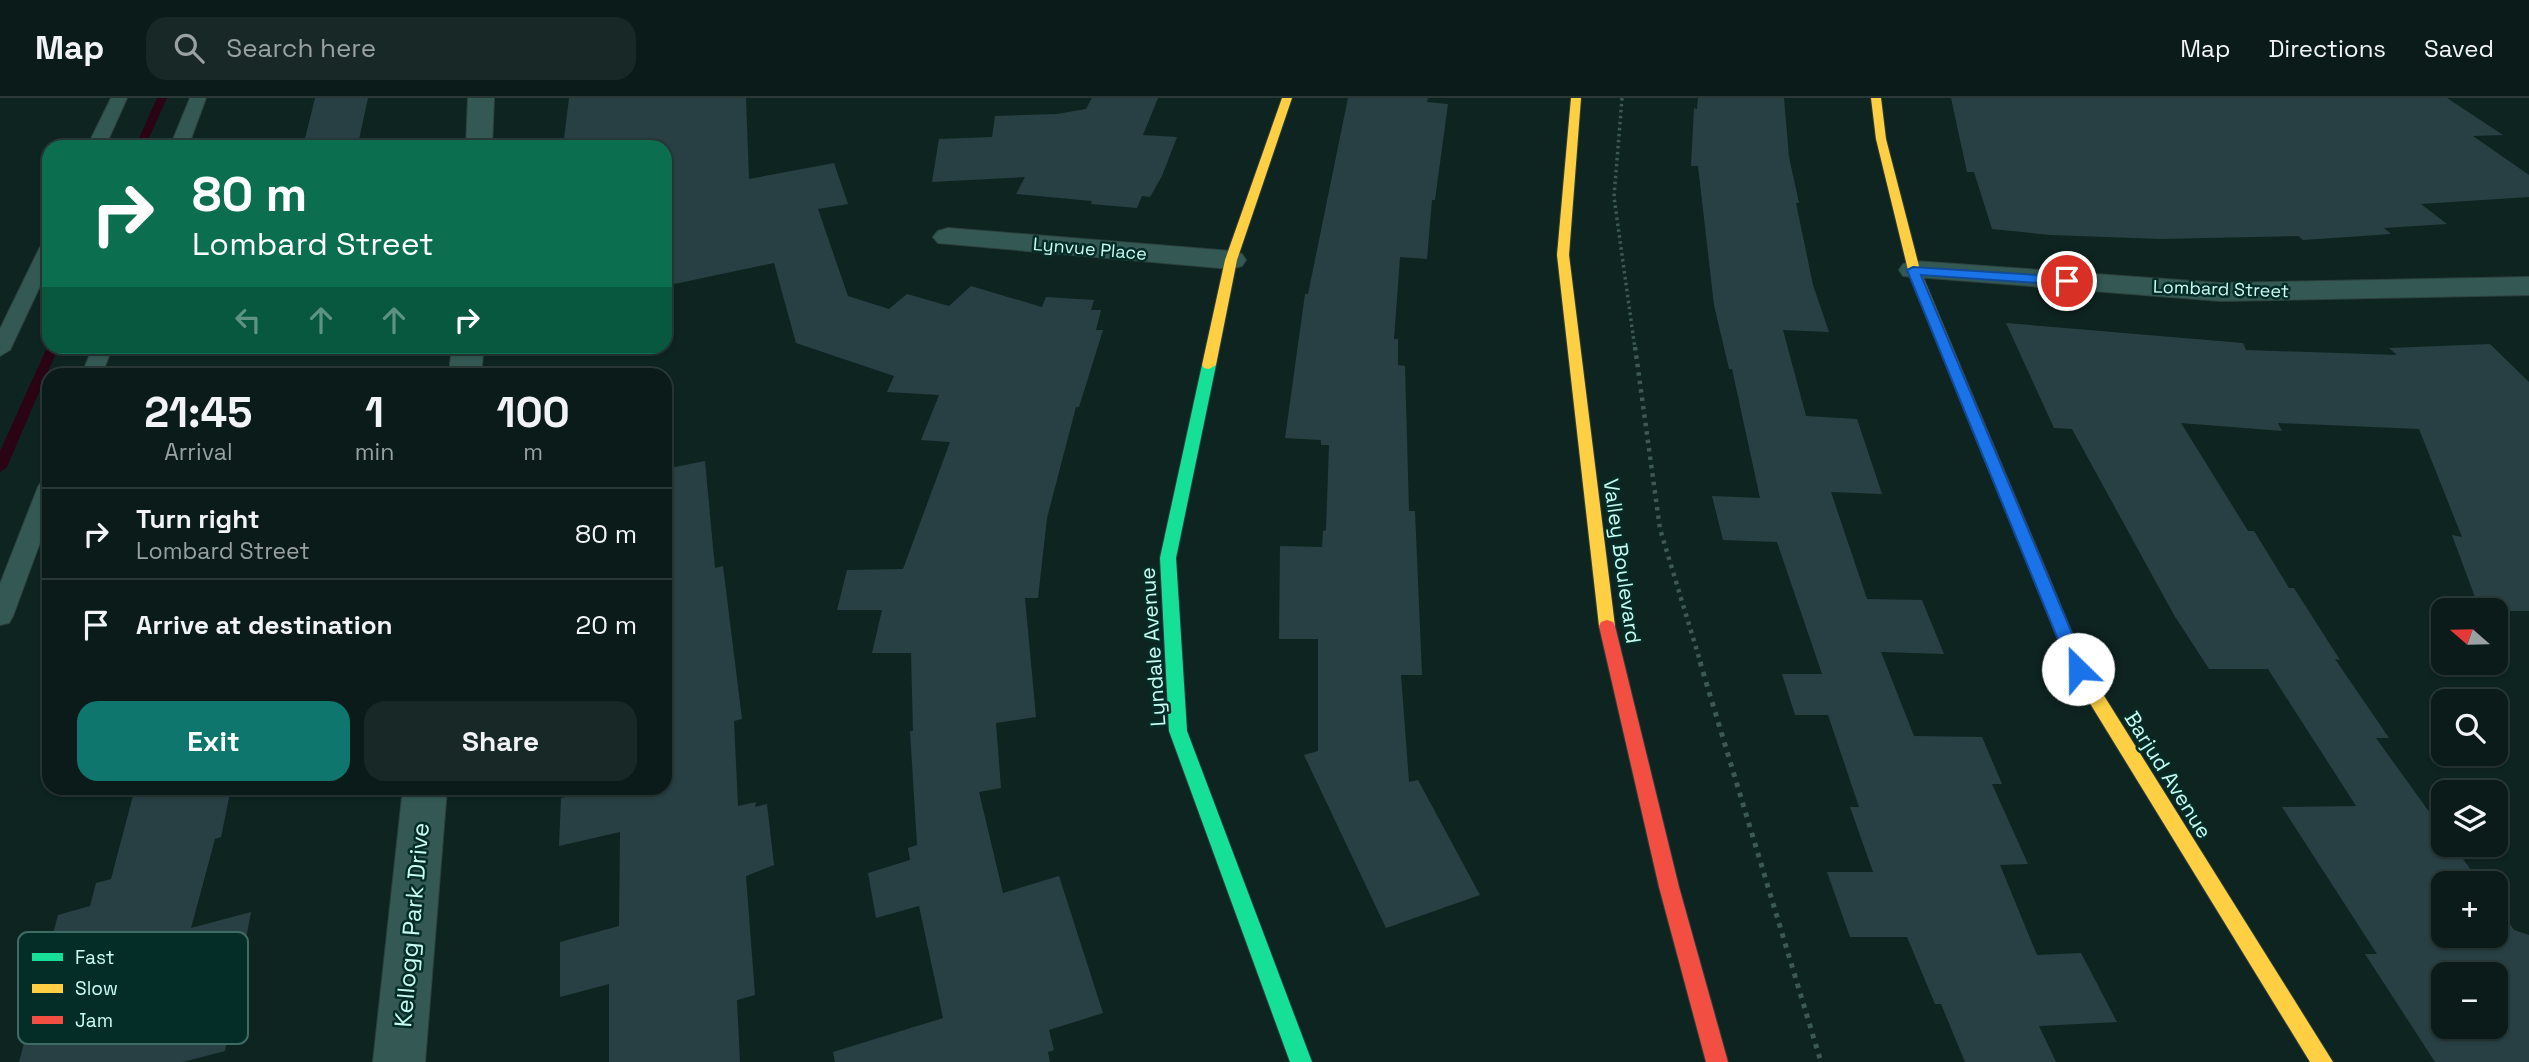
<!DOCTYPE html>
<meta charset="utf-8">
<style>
:root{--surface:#0a1b19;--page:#182826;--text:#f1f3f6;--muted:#99a1a2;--line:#2a3938;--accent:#0f766e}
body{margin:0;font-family:"Space Grotesk",sans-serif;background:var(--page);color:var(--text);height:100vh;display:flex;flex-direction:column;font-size:26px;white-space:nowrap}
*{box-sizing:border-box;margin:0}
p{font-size:23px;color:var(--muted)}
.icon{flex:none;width:38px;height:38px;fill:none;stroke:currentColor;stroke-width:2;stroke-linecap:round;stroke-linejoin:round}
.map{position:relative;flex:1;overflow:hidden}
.sheet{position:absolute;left:42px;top:270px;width:630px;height:427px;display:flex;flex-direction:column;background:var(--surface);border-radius:21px;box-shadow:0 2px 5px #0004,0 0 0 2px var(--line)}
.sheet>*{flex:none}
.top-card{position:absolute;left:42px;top:42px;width:630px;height:214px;border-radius:21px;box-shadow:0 2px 5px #0004,0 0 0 2px var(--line);background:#0b6e4f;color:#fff;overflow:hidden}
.needle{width:46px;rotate:290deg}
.controls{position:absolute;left:2431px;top:500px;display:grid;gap:14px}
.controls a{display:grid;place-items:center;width:77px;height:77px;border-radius:14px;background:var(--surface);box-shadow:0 2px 5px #0004,0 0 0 2px var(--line);font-size:35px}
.pin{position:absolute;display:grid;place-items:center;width:60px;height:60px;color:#fff;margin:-30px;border:4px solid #fff;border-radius:50%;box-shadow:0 2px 7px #0007}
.me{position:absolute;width:77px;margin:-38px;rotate:337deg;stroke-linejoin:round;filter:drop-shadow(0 0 5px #0008)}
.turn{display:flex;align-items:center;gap:24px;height:147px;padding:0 35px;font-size:32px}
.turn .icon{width:91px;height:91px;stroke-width:2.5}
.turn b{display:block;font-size:49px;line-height:60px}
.lanes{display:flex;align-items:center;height:66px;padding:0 35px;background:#0003;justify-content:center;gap:35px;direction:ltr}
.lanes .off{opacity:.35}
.eta{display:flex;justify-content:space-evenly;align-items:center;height:119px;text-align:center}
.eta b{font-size:42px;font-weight:800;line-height:49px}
.action{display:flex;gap:14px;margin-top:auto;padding:14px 35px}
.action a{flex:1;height:80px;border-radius:21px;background:var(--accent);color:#fff;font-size:28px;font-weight:800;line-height:80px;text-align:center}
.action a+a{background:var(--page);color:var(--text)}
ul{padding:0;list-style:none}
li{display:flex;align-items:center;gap:21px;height:91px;padding:0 35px;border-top:2px solid var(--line)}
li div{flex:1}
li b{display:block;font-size:26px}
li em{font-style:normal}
header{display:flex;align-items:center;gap:42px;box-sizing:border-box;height:98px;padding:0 35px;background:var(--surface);border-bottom:2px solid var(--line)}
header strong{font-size:33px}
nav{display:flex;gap:38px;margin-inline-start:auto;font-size:24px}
.search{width:490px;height:63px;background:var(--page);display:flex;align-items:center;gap:18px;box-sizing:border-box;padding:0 24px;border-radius:21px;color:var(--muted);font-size:26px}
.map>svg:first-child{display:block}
</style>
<header>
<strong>Map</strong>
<div class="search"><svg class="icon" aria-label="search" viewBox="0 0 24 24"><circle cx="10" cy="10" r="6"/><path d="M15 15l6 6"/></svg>Search here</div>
<nav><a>Map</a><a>Directions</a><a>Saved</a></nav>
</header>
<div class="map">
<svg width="2529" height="964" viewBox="0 0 2529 964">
<rect width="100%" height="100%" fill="#0e2421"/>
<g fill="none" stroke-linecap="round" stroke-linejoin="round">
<g fill="#2b0413" fill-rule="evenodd">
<polygon points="157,0 167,0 145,49 135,49"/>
<polygon points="49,245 49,248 59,248 7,369 0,374 0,353"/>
</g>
</g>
<g fill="#284044" fill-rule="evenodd">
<polygon points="315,0 368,0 358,46 353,49 303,49"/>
<polygon points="569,0 746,0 749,81 834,65 848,106 818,111 848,198 889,211 907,196 949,208 971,188 1042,209 1046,199 1094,202 1091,212 1101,212 1096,232 1103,232 1079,309 1076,309 1047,420 1038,500 1025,500 1036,619 996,625 1001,690 979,694 1003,795 1059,778 1103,915 1049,932 1054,952 1048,954 1050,964 835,964 833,954 943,920 919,808 876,820 868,775 910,762 908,750 917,747 910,633 913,633 911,555 872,555 882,512 837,512 847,472 903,471 950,344 921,342 939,297 887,294 894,278 796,245 774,165 665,188 665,49 563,49"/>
<polygon points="1092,0 1158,0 1143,37 1177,39 1162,78 1150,99 1142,98 1137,110 1091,106 1092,103 1016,96 1025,79 932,84 939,41 992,39 995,18 1057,16 1086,11"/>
<polygon points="1348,0 1428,0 1427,4 1448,6 1435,102 1432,102 1427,161 1400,159 1394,241 1398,241 1398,267 1405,268 1409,413 1415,413 1422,577 1401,577 1409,684 1418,682 1480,797 1386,830 1304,657 1318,653 1318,541 1279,541 1280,448 1322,449 1323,433 1326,432 1329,347 1321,347 1321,342 1285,340 1305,196 1308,196"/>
<polygon points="1698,0 1784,0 1789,59 1799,105 1796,105 1813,187 1829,234 1783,232 1806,318 1857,321 1882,396 1831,394 1867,501 1922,502 1944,556 1881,554 1914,638 1982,639 2002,686 1992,686 2028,766 2000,767 2037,857 2081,855 2117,924 2039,928 2056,964 1965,964 1941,906 1935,906 1907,839 1850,839 1827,774 1873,774 1850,709 1859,709 1828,617 1795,617 1782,576 1822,576 1777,444 1723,442 1712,398 1760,400 1732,271 1729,271 1714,207 1698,68 1691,68 1694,10 1697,11"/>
<polygon points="1951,0 2447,0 2503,37 2473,38 2529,77 2529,99 2421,106 2447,126 2384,130 2391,136 2303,142 2298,138 2161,141 2050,137 1992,131 1974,74 1967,74"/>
<path d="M 2006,225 L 2243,245 L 2246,252 L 2397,257 L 2389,250 L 2490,246 L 2529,284 L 2529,513 L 2480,513 L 2452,437 L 2462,439 L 2419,331 L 2278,325 L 2282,333 L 2181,325 L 2248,433 L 2254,433 L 2289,490 L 2294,490 L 2340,562 L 2335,561 L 2389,640 L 2376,640 L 2443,733 L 2443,747 L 2453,747 L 2481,786 L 2443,786 L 2443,838 L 2496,838 L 2496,806 L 2514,832 L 2529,837 L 2529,964 L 2435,964 L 2365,856 L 2377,856 L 2282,709 L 2356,708 L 2268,571 L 2209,571 L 2174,517 L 2072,331 L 2054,330 ZM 2443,877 L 2496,877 L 2496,929 L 2443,929 Z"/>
<polygon points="705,363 715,470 723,468 742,621 734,623 738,708 756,704 755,709 767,706 774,767 746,778 755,897 737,902 740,964 609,964 609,886 560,899 560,844 619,828 620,734 559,748 561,700 606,690 665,690 665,371"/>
<polygon points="135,690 231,690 221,739 215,741 191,830 251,814 225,953 183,964 19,964 58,817 90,808 96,785 111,781"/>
</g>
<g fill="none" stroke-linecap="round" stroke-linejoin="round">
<g stroke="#2d403e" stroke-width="2">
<g id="lane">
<polygon points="111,0 127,0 105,49 87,49"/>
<polygon points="190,0 206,0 188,49 170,49"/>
<polygon points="49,143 49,169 10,252 0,258 0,231 40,149"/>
<polygon points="93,248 113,248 102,276 82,276"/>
<polygon points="49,381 49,420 13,518 9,525 0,527 0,486 38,389 41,384"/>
</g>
</g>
<g stroke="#2d403e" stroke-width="2">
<g id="street">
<polygon points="468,0 494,0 492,49 466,49"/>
<polygon points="948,130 1231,153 1242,156 1246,162 1242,168 1231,171 938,145 933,139 938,133"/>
<polygon points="1914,163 2221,185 2529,179 2529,197 2221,203 1903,178 1899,172 1903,166"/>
<polygon points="452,248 484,248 481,276 449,276"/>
<polygon points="403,690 447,690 425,964 373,964"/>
</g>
</g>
<g stroke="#2d403e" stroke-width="2">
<polygon id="fast" points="1209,263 1216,267 1176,460 1187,633 1312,964 1290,964 1169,633 1160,460 1202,267"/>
</g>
<g stroke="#2d403e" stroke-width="2">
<g id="slow">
<polygon points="1282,0 1292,0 1237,162 1216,267 1209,271 1204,270 1202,267 1225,162"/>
<polygon points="1571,0 1581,0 1569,157 1615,528 1613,532 1601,532 1599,528 1557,157"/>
<polygon points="1871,0 1881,0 1886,41 1920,172 1966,282 1964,285 1954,285 1952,282 1908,172 1876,41"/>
<polygon points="2040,471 2048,477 2086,569 2333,964 2310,964 2072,576 2032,477"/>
</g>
</g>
<g stroke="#2d403e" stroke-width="2">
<g id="jam">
<polygon points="1959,278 1966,282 2048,477 2046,481 2034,481 2032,477 1952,282"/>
<polygon points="1607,522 1613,524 1615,528 1679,789 1728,964 1706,964 1659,789 1599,528 1601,524"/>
</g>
</g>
<polyline stroke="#3c5956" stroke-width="3.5" stroke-dasharray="2.5 3.5" stroke-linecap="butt" points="1622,0 1614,99 1635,251"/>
<polyline stroke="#3c5956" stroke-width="4.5" stroke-dasharray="3.5 5" stroke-linecap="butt" points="1635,249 1660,431 1701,566"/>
<polyline stroke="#3c5956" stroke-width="5" stroke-dasharray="4.5 6" stroke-linecap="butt" points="1700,564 1821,964"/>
<use href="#lane" fill="#345955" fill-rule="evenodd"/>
<use href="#street" fill="#345955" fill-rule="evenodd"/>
<use href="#fast" fill="#16e098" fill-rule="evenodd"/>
<use href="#slow" fill="#ffcf43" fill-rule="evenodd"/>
<use href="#jam" fill="#f24e42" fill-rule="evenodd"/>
</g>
<polygon fill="#1a73e8" stroke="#114b97" stroke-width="2" points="1913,169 2067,179 2074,183 2067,187 1921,177 2087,571 2084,576 2072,576 2070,571 1907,172"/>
<g text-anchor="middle" stroke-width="5" stroke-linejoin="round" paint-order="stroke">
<g font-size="18" fill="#c8fcf3" stroke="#052d28">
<text transform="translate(1090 151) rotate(5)" y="6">Lynvue Place</text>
<text transform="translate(2221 191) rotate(2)" y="6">Lombard Street</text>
</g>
<g font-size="21" fill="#c8fcf3" stroke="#052d28">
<text transform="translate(1622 463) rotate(82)" y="7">Valley Boulevard</text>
<text transform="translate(1153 549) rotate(-94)" y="7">Lyndale Avenue</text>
<text transform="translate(2168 677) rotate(58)" y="7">Barjud Avenue</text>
</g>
<g font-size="24" fill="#c8fcf3" stroke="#052d28">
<text transform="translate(412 827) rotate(-85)" y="8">Kellogg Park Drive</text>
</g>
</g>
<rect x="18" y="834" width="230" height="112" rx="10" fill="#052d28" stroke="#406b65" stroke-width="2"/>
<rect x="32" y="855" width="31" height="8" fill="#16e098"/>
<rect x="32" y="886" width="31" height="9" fill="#ffcf43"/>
<rect x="32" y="918" width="31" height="8" fill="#f24e42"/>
<g font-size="19" fill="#c8fcf3">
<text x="75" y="866">Fast</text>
<text x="75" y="897">Slow</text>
<text x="75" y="929">Jam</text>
</g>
</svg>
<div class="controls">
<a><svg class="needle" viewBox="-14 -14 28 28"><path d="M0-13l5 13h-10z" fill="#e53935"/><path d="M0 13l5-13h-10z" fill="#99a1a2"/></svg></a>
<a><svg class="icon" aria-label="search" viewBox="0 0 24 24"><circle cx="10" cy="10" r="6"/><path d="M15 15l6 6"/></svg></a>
<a><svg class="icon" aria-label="layers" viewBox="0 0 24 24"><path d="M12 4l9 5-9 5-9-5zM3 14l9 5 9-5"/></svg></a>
<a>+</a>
<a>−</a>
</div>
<div class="pin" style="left:2067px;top:183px;background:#d93025"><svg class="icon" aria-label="arrive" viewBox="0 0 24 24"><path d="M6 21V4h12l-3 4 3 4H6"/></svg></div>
<svg class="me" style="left:2078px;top:571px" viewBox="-20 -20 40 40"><circle r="19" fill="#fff"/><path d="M0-13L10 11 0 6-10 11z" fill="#1a73e8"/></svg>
<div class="top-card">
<div class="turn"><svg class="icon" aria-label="right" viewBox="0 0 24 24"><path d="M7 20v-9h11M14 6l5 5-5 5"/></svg><div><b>80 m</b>Lombard Street</div></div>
<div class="lanes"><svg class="icon off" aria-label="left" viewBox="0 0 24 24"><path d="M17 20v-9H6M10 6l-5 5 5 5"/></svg><svg class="icon off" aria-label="ahead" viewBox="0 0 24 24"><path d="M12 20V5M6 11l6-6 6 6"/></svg><svg class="icon off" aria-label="ahead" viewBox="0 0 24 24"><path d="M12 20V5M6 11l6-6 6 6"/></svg><svg class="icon" aria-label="right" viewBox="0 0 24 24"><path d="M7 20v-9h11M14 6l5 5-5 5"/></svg></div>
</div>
<section class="sheet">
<div class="eta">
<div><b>21:45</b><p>Arrival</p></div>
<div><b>1</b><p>min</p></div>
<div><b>100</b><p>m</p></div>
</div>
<ul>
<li><svg class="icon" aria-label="right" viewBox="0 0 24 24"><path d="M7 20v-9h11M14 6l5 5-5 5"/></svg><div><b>Turn right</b><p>Lombard Street</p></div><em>80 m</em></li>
<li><svg class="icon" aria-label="arrive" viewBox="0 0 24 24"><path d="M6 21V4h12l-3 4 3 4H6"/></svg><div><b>Arrive at destination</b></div><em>20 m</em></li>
</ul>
<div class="action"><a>Exit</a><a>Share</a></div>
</section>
</div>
